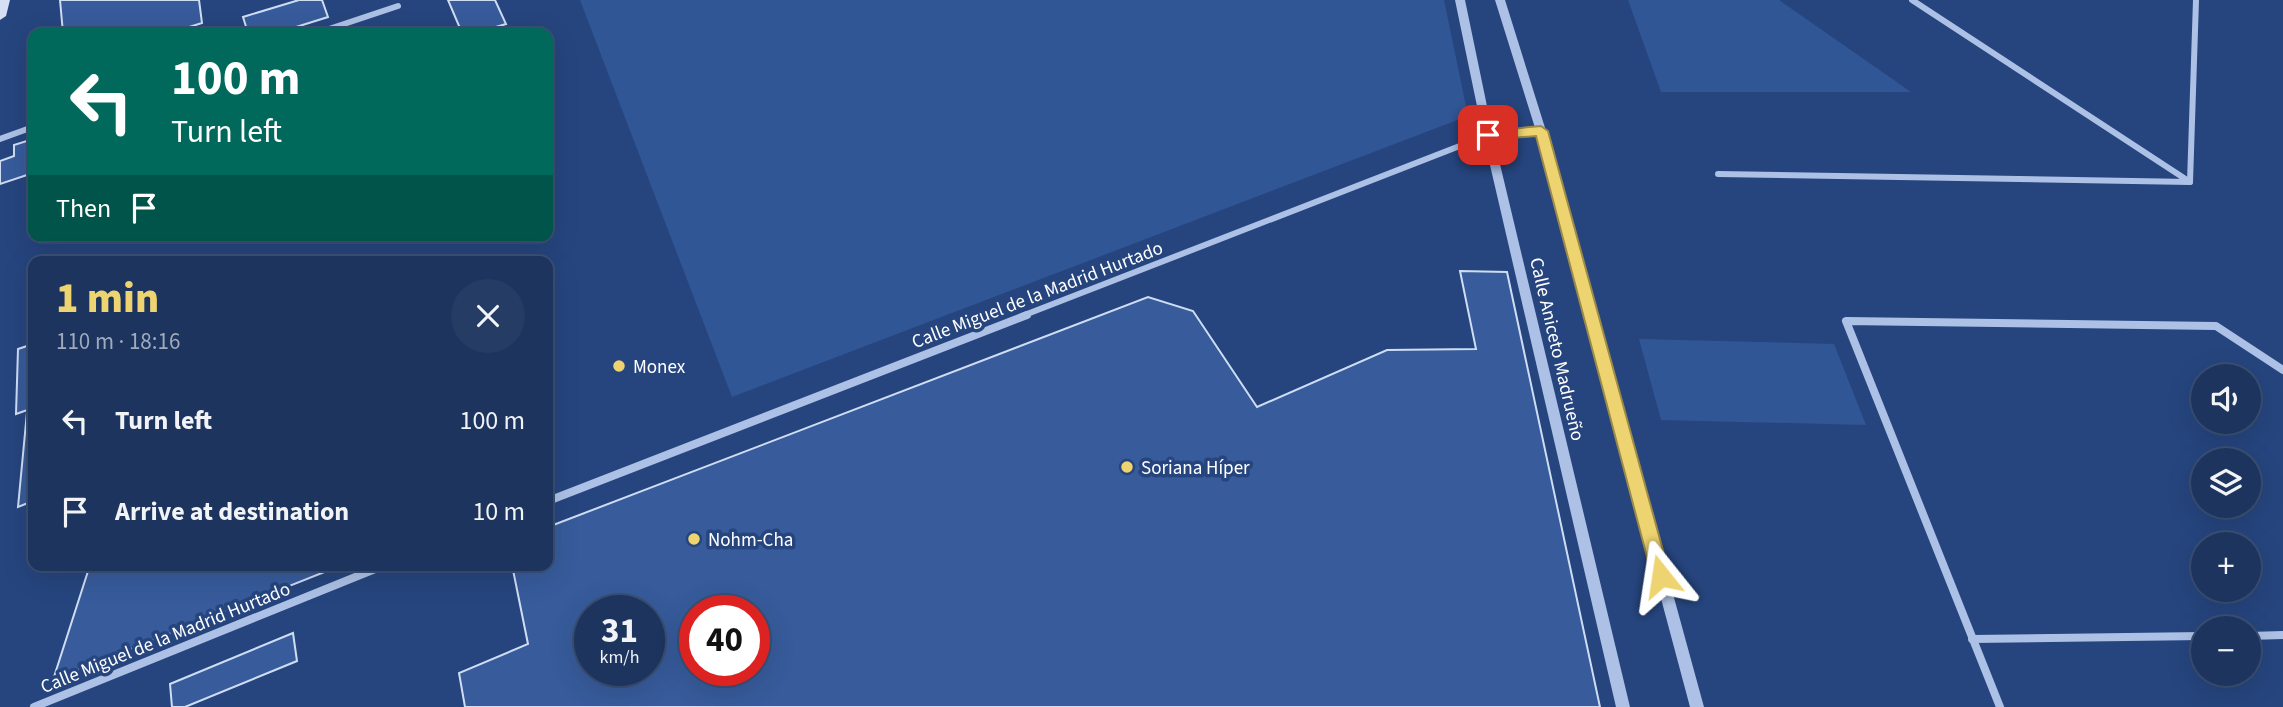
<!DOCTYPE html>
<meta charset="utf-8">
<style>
:root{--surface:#1c345e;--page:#253c64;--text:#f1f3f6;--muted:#a0aabc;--line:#3a4f73;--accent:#eed471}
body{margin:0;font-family:"Source Sans 3",sans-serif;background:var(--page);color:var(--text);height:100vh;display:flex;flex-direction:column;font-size:26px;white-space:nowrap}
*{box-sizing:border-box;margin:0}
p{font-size:23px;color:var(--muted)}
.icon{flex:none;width:38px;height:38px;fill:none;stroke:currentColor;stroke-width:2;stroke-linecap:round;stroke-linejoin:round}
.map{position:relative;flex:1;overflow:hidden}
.sheet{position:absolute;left:28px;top:256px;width:525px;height:315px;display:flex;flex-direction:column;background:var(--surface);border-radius:14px;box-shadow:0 7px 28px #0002,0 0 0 2px var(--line)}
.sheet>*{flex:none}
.top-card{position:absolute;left:28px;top:28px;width:525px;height:214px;border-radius:14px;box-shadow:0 7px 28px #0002,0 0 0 2px var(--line);background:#00695c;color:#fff;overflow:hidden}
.fabs{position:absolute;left:2191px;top:364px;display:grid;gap:14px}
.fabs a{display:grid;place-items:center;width:70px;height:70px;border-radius:50%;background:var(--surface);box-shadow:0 7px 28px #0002,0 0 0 2px var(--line);font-size:35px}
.speed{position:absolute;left:574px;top:595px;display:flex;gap:14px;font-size:35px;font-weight:700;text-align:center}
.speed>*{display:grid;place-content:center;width:91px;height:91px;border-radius:50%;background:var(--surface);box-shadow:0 7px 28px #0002,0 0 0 2px var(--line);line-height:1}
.speed small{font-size:18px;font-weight:400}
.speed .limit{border:10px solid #d22;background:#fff;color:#111}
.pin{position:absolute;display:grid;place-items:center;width:60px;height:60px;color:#fff;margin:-30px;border-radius:14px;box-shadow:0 4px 10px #0006}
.me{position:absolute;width:77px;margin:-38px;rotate:345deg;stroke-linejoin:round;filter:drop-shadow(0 0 5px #0008)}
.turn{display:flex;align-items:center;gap:24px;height:147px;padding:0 28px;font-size:32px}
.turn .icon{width:91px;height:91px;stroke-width:2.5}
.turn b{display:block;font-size:49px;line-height:60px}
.then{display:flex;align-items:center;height:66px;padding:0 28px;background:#0003;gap:14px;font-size:26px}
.round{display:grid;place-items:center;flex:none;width:74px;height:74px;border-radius:37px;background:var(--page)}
.headline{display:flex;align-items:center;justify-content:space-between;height:119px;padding:0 28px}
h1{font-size:42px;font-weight:800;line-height:52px;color:var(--accent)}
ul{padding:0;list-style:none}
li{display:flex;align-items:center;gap:21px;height:91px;padding:0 28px}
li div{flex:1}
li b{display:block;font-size:26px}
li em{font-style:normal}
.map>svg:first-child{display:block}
</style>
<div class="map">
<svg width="2283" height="707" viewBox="0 0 2283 707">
<rect width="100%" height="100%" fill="#26457e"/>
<g fill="#315695">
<polygon points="580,0 1444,0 1468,116 732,397"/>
<polygon points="1628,0 1779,0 1911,92 1661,92"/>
<polygon points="1639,339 1834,344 1866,425 1661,420"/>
</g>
<g fill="#375b9b" stroke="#cfddf4" stroke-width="2" fill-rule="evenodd">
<polygon points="60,0 199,0 202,23 170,33 63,33"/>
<polygon points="299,0 322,0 328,17 277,33 248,33 243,17"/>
<polygon points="448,0 495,0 506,24 475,33 462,33"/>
<polygon points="33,139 33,173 0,184 0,161 14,156 14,145"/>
<path d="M 1460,271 L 1507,272 L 1600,707 L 465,707 L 459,673 L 528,644 L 512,565 L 548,565 L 548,527 L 1148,297 L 1193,311 L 1257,407 L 1387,350 L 1476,349 ZM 590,611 L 649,611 L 649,670 L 590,670 ZM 695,611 L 754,611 L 754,670 L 695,670 Z"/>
<polygon points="33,344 33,408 16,414 18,349"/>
<polygon points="33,411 33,501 18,507 27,412"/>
<polygon points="90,565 342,565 53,680"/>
<polygon points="293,633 297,661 185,707 172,707 170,684"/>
</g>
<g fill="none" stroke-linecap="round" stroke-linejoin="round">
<g stroke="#acc1e5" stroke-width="6">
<polyline points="317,33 398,6"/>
<polyline points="0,139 33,127"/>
<polyline points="1718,174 2190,182 1912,0"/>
<polyline points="2190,182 2196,0"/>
<polyline points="1022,316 1488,135 1541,131"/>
</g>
<g stroke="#acc1e5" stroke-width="8">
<polyline points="548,501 1027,315"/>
<polyline points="2249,636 2283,635"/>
<polyline points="1972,639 2203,636"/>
<polyline points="34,707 385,565"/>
<polyline points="2000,707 1846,321 2216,326 2283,370"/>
</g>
<g fill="#acc1e5" fill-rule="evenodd">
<polygon points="1455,0 1465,0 1493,135 1630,707 1616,707 1483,135"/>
<polygon points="1495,0 1505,0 1546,131 1704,707 1690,707 1536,131"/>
</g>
<polygon fill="#d5e0f5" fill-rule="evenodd" points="0,0 10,0 6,16 0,20"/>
</g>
<polygon fill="#eed471" stroke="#9b8a49" stroke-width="2" points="1541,126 1548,131 1670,576 1668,582 1661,584 1655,582 1652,576 1536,136 1488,140 1481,135 1488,131"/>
<g fill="#eed471" stroke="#26457e" stroke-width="2.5">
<circle cx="619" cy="366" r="7"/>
<circle cx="1127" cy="467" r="7"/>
<circle cx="694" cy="539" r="7"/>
</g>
<g text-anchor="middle" stroke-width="7" stroke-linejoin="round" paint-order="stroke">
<g font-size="19" fill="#fff" stroke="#26457e">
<text transform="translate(1037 294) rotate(-21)" y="7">Calle Miguel de la Madrid Hurtado</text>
<text transform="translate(1558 349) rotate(77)" y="7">Calle Aniceto Madrueño</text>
<text transform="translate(165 637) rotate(-22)" y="7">Calle Miguel de la Madrid Hurtado</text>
</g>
<g font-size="19" fill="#fff" stroke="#26457e" text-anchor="start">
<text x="633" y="373">Monex</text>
<text x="1141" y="474">Soriana Híper</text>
<text x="708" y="546">Nohm-Cha</text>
</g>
</g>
</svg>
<div class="fabs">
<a><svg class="icon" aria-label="sound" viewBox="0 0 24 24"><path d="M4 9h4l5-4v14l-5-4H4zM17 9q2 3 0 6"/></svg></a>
<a><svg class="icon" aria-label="layers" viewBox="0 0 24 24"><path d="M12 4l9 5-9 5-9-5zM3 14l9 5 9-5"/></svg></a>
<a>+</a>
<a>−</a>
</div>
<div class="speed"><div>31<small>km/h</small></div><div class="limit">40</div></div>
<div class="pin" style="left:1488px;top:135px;background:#d93025"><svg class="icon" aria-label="arrive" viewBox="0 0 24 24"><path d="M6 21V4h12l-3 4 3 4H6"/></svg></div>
<svg class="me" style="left:1661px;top:576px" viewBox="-20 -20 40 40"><path d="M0-17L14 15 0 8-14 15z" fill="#eed471" stroke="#fff" stroke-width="4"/></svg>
<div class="top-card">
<div class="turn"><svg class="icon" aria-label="left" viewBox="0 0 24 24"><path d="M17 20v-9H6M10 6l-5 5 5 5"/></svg><div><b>100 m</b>Turn left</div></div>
<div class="then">Then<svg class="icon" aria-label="arrive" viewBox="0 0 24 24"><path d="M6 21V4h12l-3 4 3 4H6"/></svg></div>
</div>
<section class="sheet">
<div class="headline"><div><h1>1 min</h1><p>110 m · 18:16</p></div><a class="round"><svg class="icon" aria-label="close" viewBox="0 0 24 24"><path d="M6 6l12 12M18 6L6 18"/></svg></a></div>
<ul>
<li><svg class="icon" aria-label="left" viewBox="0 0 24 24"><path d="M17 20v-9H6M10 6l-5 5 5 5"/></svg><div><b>Turn left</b></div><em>100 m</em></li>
<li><svg class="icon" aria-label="arrive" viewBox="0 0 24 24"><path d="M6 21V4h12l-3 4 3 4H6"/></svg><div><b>Arrive at destination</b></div><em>10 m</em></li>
</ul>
</section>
</div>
